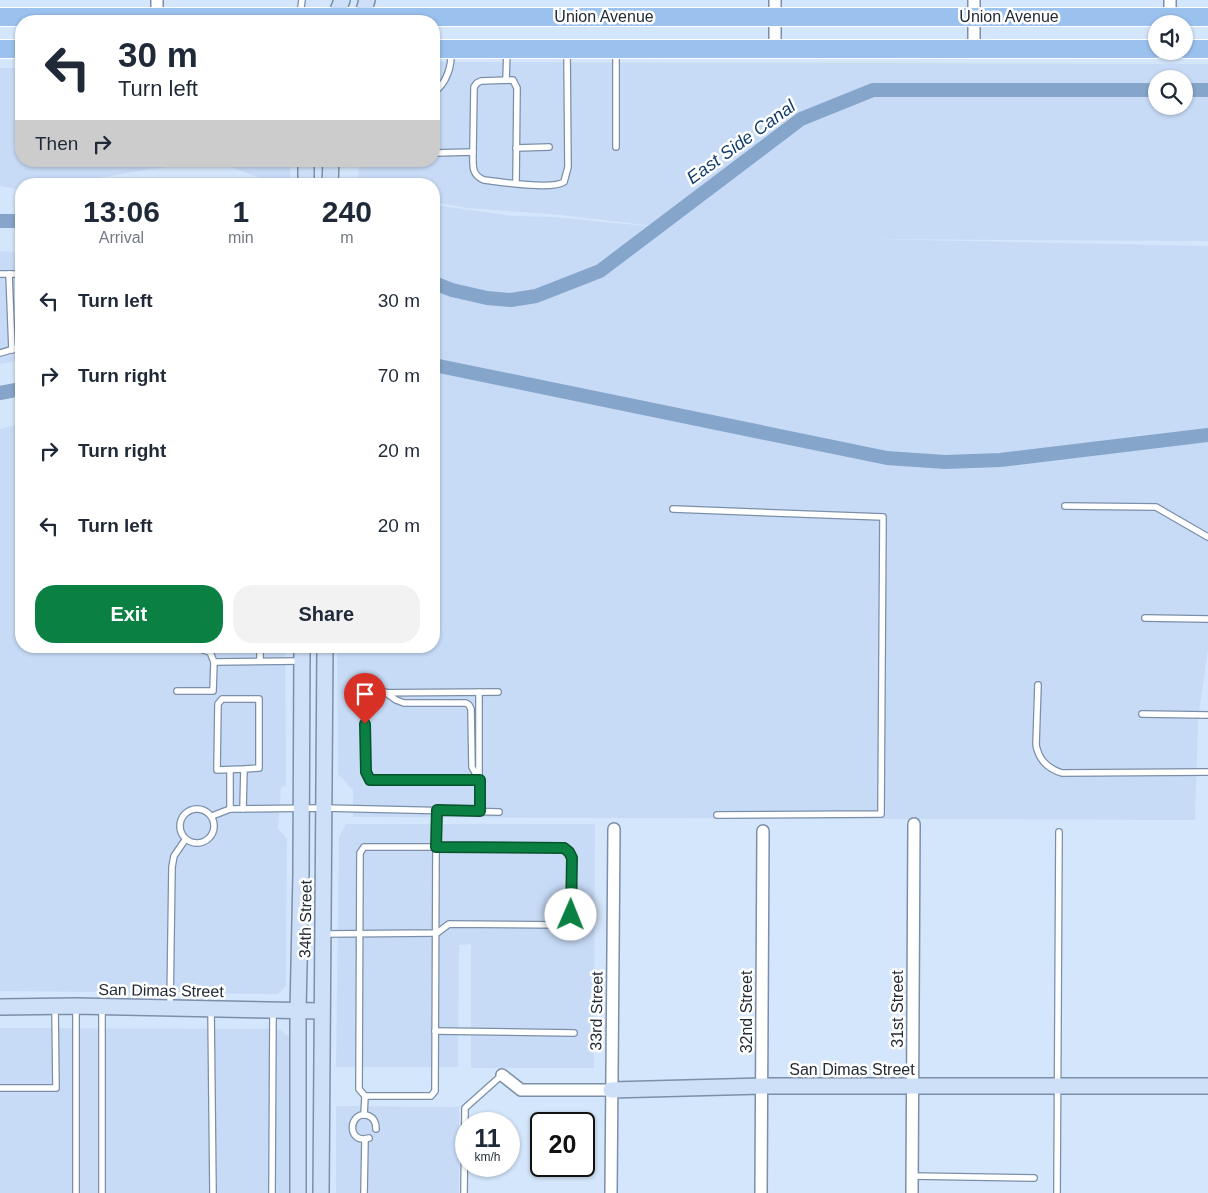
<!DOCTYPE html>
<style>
:root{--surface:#fff;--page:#f2f2f3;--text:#1f2937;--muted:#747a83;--accent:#0b8043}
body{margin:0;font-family:Arial,sans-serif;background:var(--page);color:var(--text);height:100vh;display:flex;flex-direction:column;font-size:19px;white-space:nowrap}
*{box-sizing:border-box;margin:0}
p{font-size:16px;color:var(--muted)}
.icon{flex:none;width:28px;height:28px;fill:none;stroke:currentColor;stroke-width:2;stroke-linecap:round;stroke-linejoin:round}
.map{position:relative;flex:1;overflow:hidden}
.side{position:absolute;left:15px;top:178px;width:425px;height:475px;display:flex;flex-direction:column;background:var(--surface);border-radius:20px;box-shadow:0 1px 4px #0004}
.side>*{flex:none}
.hud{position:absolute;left:15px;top:15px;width:425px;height:152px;border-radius:20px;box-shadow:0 1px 4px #0004;background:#fff;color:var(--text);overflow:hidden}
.buttons{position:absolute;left:1148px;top:15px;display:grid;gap:10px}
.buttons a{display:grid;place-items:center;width:45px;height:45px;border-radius:50%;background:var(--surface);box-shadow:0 1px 4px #0004;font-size:25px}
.speed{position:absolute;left:455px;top:1112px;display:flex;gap:10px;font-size:25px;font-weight:700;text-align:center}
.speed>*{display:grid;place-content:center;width:65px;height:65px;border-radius:50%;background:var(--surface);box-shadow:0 1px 4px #0004;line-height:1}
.speed small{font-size:12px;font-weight:400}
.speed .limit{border:2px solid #111;border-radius:8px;background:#fff;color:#111}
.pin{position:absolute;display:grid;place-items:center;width:42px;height:42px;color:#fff;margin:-51px -21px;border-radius:50% 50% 50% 0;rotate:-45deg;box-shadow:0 0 5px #0007}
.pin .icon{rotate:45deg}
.me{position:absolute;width:55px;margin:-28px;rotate:1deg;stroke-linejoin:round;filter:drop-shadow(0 0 4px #0008)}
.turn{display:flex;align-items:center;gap:18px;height:105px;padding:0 20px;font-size:22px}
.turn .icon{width:65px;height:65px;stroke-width:2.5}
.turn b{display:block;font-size:35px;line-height:42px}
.then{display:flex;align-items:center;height:48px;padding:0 20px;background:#0003;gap:10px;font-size:19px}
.eta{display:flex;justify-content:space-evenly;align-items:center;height:85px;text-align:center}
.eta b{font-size:30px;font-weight:700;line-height:35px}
.primary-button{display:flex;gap:10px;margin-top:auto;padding:10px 20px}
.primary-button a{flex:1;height:58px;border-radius:20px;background:var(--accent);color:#fff;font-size:20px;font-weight:700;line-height:58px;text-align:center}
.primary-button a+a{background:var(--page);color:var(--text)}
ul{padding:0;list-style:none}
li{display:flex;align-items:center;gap:15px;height:75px;padding:0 20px}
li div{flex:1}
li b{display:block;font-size:19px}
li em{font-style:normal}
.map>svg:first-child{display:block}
</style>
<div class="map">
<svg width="1208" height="1193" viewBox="0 0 1208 1193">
<rect width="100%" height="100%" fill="#d4e6fb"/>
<g fill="#c7dbf6" fill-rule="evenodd">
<path d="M 434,62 L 1208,64 L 1208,241 L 866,239 L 1208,246 L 1208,650 L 1198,719 L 1195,820 L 353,817 L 353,790 L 338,774 L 337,646 L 434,646 L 434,205 L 514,216 L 553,217 L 688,230 L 561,215 L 468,208 L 434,202 L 434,184 L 358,184 L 359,161 L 434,161 ZM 1156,79 L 1184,79 L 1184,106 L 1156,106 Z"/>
<polygon points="0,68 21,68 21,161 290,161 290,184 276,184 215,161 151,169 62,184 21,184 21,190 0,186"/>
<polygon points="0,251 21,253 21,360 0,364"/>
<polygon points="21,424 21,646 285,646 286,786 281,787 278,828 287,839 286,986 278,994 0,991 0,429"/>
<polygon points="346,824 595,824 594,1068 471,1068 471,944 459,945 458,1067 336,1067 339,837"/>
<polygon points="0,1028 280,1029 293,1041 289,1193 0,1193"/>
<polygon points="336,1106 459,1107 459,1193 336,1193"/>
</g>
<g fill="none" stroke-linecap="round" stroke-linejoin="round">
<g stroke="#86a5ca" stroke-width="14">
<polyline points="1184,90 1208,90"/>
<polyline points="0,221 21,221"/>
<polyline points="434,283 452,290 487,298 511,300 536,296 600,271 801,119 873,90 1156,90"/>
<polyline points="434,365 887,458 945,462 1000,460 1208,435"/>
<polyline points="0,393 21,389"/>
</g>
<g stroke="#7b8fa8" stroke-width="8">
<g id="lane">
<polyline points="300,15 302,0"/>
<polyline points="616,51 616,147"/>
<polyline points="506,80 507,51"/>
<path d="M 434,92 C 447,83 452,66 451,50"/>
<polyline points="516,148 549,147"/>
<polyline points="473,152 474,87 477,83 481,81 513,80 517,88 516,183"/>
<path d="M 434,153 L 473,152 C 473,165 471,175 484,180 C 500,182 552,190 564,182 L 568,167 L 567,51"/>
<polyline points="0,274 21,274"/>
<polyline points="9,274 12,350"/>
<polyline points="0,353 21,347"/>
<polyline points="1065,506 1156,507 1208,537"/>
<polyline points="673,509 883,517 881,814 717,815"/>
<polyline points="1145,618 1208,619"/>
<polyline points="260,646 260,661"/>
<polyline points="214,662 302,661"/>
<path d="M 1038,685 L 1036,745 C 1039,760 1047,768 1062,773 L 1208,772"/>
<polyline points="177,691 213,691 214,662 210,652 197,648"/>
<polyline points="385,692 396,700 404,703 466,703 469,705 471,709 472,767 479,780"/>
<polyline points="479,692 479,778"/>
<polyline points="354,693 498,692"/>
<polyline points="365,693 365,773 370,780 479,780 480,811"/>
<polyline points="1142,714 1208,715"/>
<polyline points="230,770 230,809"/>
<circle cx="197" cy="826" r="17"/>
<polyline points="243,809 244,769 259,768 259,699 222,699 218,704 217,770 244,769"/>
<polyline points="212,816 230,809 324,808 499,812"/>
<polyline points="324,934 437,933 449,924 562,925 567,921 571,915 572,858 569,852 564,848 436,847 437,810"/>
<polyline points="76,1006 76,1193"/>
<polyline points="170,1006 172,867 174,856 185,840"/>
<polyline points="102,1008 102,1193"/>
<polyline points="211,1009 213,1193"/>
<polyline points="435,1031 574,1033"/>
<polyline points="0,1088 56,1088 55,1007"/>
<polyline points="364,1115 365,1096 431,1096 435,1091 436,847 364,847 360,853 359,1089 365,1096"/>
<path d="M 369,1138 C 345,1145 349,1108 369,1116 C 374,1118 376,1123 376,1129"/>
<polyline points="912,1176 1034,1178"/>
<polyline points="272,1193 273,1012"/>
<polyline points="364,1193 365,1140"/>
<polyline points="464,1193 465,1108 502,1075"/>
<polyline points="1057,1193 1059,832"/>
</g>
</g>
<g stroke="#7b8fa8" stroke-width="14">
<g id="street">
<polyline points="157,0 157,17"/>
<polyline points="974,0 974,49"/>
<polyline points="1170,0 1170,17"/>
<polyline points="775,49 775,0"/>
<polyline points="502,1075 521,1090 611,1090"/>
<polyline points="611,1193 614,829"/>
<polyline points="761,1193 763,831"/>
<polyline points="912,1193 914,824"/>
</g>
</g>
<g stroke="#7b8fa8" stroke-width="18">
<g id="secondary">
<polyline points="334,21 342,0"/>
<polyline points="361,21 367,0"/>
<polyline points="306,161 306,184"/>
<polyline points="330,184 331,161"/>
<polyline points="0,1007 76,1006 321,1011"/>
<polyline points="611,1090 762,1086 1208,1086"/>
<polyline points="298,1193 298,1011 301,874 302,646"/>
<polyline points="321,1193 325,646"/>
</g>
</g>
<g stroke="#fff" stroke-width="20">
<g id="primary">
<polyline points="0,17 1208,17"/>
<polyline points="0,49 21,49"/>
<polyline points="434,49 1156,49"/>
<polyline points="1184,49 1208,49"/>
</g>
</g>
<use href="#lane" stroke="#fff" stroke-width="5.5"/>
<use href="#street" stroke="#fff" stroke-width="11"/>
<use href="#secondary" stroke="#cde0f7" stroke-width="15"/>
<use href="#primary" stroke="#9bc1ef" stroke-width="18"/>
</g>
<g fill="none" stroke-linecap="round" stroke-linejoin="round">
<g stroke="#07532c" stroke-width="12">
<polyline id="route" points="365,724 366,772 370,780 480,780 480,811 437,810 436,847 564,848 569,852 572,858 571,915"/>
</g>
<use href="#route" stroke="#0b8043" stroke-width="9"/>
</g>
<g text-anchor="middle" stroke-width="5" stroke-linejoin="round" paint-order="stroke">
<g font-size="16" fill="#232b35" stroke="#fff">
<text x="604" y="22">Union Avenue</text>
<text x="1009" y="22">Union Avenue</text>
<text transform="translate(305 919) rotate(-89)" y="6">34th Street</text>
<text transform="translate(161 990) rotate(1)" y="6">San Dimas Street</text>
<text transform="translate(897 1009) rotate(-90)" y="6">31st Street</text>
<text transform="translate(596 1011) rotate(-89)" y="6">33rd Street</text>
<text transform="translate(746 1012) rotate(-90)" y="6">32nd Street</text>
<text x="852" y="1075">San Dimas Street</text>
</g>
<g font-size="18" font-style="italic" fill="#123d6d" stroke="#fff">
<text transform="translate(741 142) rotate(-36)" y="6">East Side Canal</text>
</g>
</g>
</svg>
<div class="buttons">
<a><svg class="icon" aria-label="sound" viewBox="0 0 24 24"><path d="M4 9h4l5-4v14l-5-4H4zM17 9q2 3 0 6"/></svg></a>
<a><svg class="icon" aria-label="search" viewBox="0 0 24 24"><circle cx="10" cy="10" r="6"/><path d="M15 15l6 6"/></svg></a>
</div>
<div class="speed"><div>11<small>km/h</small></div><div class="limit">20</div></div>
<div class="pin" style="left:365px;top:724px;background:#d93025"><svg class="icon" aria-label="arrive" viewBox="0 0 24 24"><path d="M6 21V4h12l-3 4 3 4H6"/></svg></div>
<svg class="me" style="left:571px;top:915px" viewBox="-20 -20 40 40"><circle r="19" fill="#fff"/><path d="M0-13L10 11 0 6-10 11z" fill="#0b8043"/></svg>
<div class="hud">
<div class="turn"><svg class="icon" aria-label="left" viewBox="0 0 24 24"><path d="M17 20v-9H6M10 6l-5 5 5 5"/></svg><div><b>30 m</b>Turn left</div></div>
<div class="then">Then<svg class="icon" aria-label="right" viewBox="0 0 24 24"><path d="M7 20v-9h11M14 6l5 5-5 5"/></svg></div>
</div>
<section class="side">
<div class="eta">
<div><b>13:06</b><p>Arrival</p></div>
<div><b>1</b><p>min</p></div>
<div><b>240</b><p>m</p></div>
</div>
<ul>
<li><svg class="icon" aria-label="left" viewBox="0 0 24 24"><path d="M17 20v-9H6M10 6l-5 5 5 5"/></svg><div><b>Turn left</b></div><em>30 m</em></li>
<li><svg class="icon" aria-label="right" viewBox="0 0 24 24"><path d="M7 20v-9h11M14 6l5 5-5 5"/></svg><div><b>Turn right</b></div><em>70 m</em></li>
<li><svg class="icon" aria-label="right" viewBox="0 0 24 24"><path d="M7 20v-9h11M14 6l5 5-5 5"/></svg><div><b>Turn right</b></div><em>20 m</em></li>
<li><svg class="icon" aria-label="left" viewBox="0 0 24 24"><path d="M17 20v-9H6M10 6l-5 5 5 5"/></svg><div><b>Turn left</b></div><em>20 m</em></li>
</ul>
<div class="primary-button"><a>Exit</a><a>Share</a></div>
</section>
</div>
